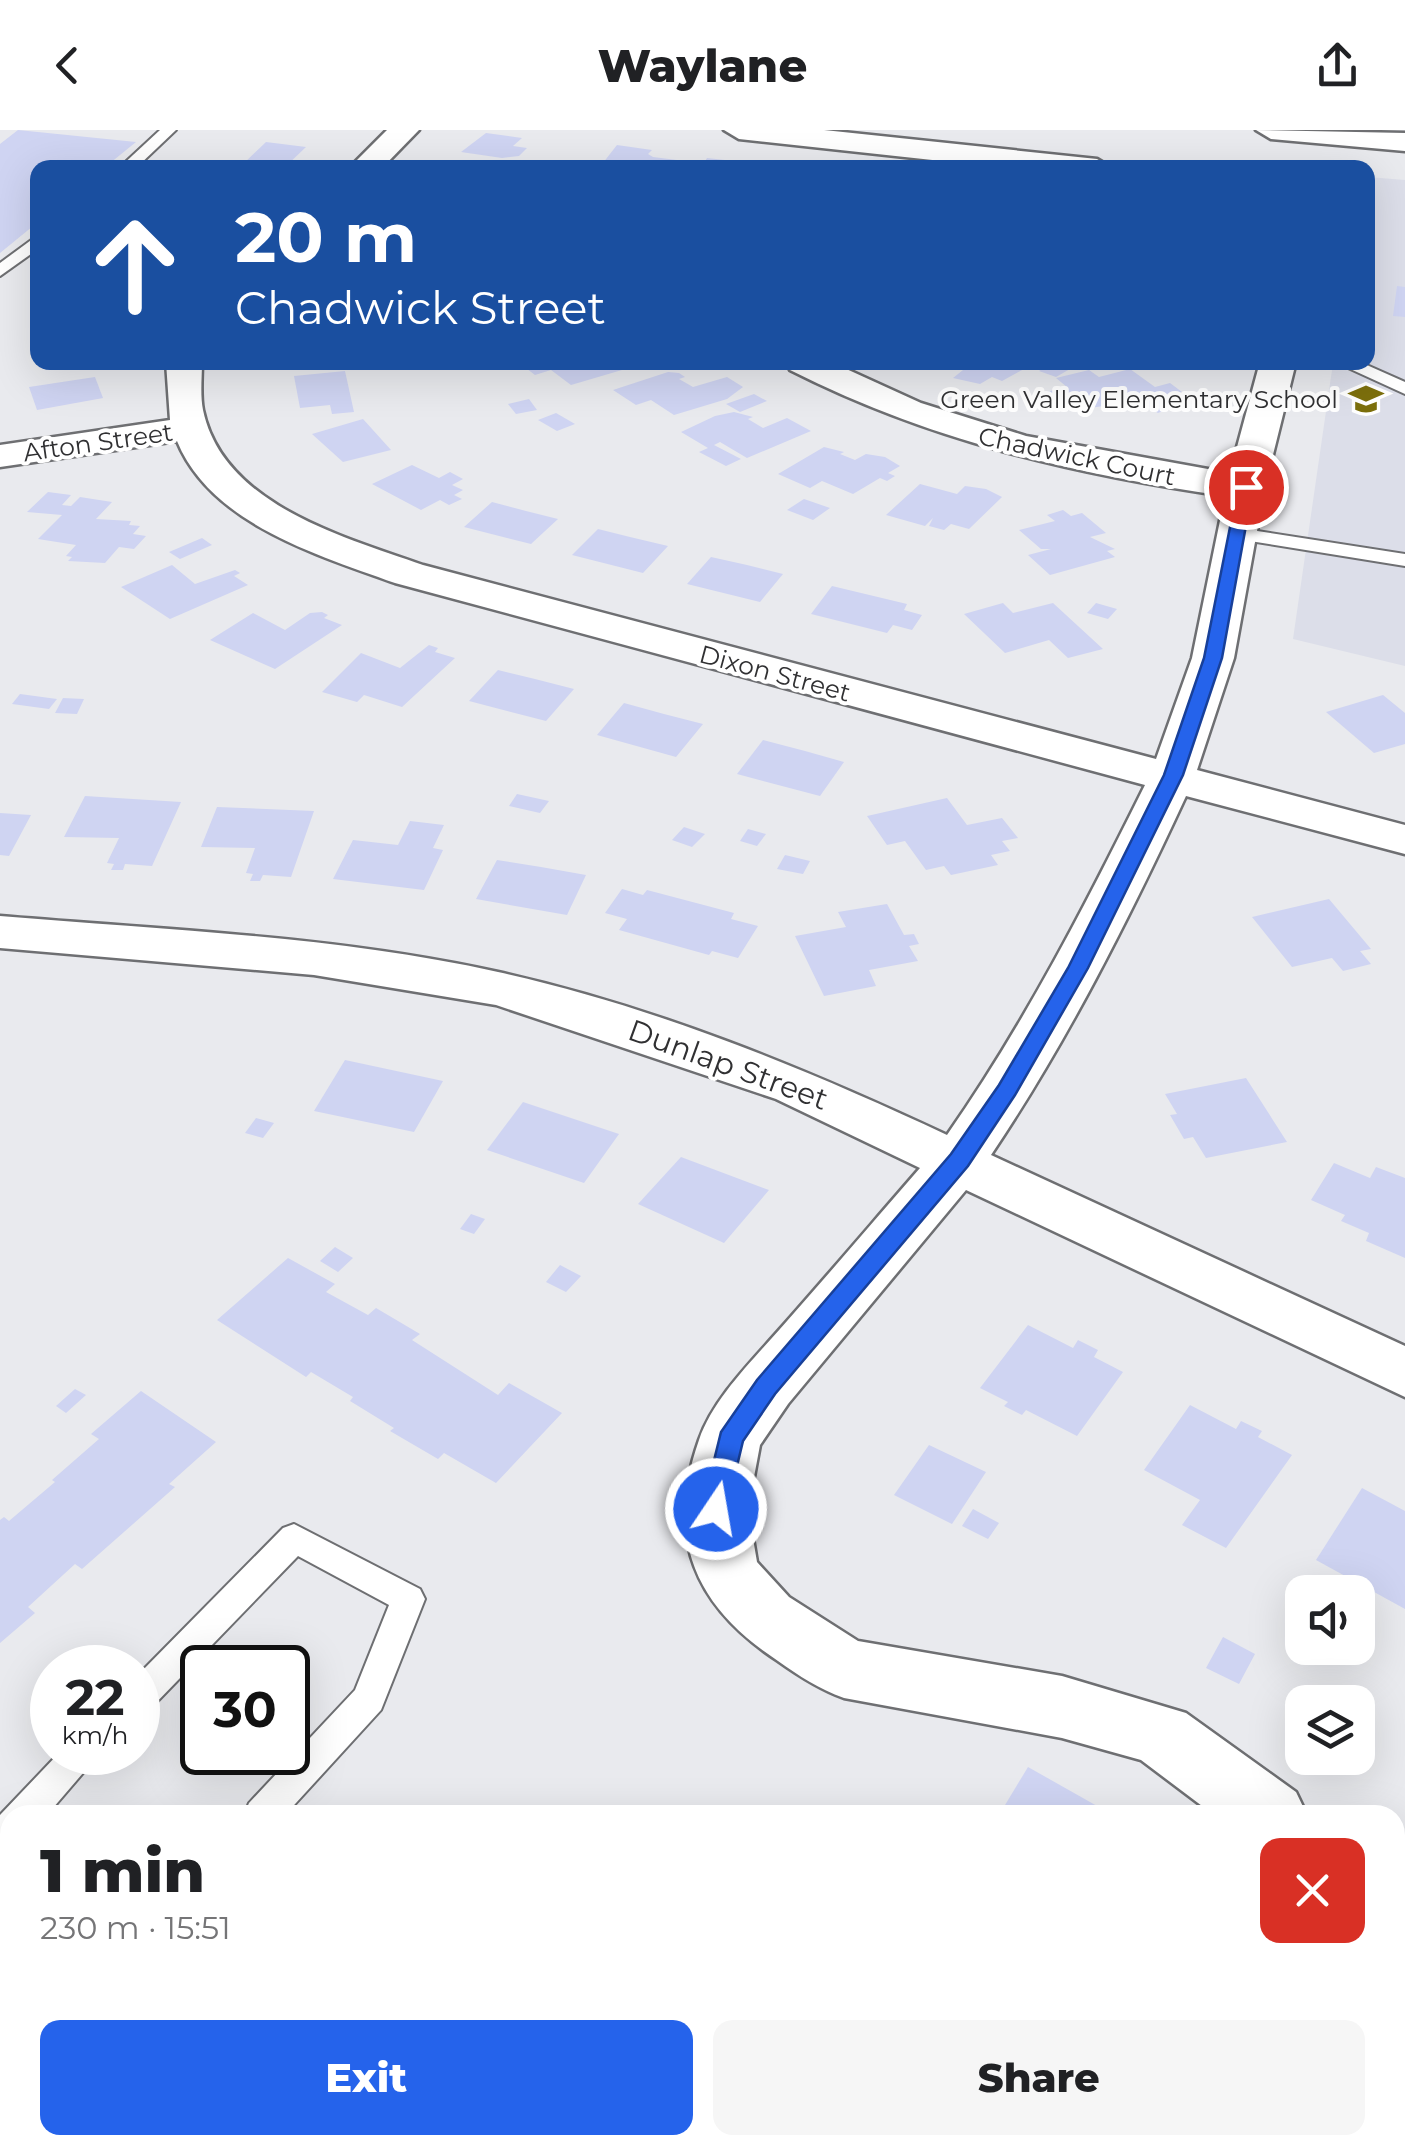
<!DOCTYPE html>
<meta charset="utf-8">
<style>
:root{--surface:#fff;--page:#f6f6f6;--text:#202124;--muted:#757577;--accent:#2563eb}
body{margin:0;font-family:Montserrat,sans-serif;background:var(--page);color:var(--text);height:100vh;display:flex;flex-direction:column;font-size:38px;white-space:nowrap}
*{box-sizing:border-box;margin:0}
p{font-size:32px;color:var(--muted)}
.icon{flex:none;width:55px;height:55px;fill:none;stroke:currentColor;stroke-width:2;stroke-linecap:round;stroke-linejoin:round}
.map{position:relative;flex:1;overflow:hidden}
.drawer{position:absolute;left:0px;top:1675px;width:1405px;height:350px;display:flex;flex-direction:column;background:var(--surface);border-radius:30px 30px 0 0;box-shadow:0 10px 40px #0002}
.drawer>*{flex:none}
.guide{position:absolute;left:30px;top:30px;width:1345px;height:210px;border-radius:20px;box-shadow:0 10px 40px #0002;background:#1a4fa0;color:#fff;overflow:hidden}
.controls{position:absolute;left:1285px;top:1445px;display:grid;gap:20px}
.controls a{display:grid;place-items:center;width:90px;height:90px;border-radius:20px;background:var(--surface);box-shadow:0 10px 40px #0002;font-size:50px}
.speed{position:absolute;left:30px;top:1515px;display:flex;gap:20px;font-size:50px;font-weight:700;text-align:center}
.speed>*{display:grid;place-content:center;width:130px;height:130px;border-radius:50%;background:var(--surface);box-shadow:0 10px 40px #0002;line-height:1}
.speed small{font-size:25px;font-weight:400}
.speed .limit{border:5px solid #111;border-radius:15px;background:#fff;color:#111}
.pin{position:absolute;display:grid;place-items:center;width:85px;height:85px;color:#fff;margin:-42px;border:5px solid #fff;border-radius:50%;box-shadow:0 2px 10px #0007}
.me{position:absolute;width:110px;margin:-55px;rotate:12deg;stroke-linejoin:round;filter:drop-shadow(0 0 8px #0008)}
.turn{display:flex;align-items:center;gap:35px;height:210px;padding:0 40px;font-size:45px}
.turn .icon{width:130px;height:130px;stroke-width:2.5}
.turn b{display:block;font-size:70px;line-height:85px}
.round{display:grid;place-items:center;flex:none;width:105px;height:105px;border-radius:20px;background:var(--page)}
.headline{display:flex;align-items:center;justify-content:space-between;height:170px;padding:0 40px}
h1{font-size:60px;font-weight:800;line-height:75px}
.button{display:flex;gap:20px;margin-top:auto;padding:20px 40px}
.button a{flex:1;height:115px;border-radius:20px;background:var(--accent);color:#fff;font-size:40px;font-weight:800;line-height:115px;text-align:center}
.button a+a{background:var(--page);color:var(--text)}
header{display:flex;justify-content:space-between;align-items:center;height:130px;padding:0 40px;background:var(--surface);font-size:45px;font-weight:800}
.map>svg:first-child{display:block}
</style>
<header><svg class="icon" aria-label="back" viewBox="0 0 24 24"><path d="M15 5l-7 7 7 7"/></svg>Waylane<svg class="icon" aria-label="share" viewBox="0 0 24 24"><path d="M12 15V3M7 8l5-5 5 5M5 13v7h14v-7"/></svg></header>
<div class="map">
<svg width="1405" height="2025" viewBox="0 0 1405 2025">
<rect width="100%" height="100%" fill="#e9eaee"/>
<polygon fill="#dcdee9" points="1368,47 1405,50 1405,536 1293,509 1333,233 1368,232"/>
<g fill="#cfd4f2">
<polygon points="18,0 136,12 104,38 38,38 38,92 0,123 0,14"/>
<polygon points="486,3 522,8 513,16 527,18 519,26 502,28 461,22"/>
<polygon points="266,12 306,17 284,38 242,35"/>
<polygon points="617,15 652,20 648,24 653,27 677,30 672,38 599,38"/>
<polygon points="707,28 743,32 740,38 701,38"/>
<polygon points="1397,156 1405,157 1405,187 1393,186"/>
<polygon points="518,232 636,232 639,235 571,255 551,240 535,245"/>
<polygon points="973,232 1022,232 1016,236 1024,239 1002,251 992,247 980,254 953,248"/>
<polygon points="1053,232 1070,232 1077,235 1056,247 1039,241"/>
<polygon points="1130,239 1155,257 1170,253 1182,262 1169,265 1177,275 1158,283 1131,266 1116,274 1071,281 1046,262 1067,257 1056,248 1089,240 1099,247"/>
<polygon points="345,241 354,282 332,284 330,275 300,278 294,246"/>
<polygon points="668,242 679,243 685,247 679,249 693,257 727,247 743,257 727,269 674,285 651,270 636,275 613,260"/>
<polygon points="95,247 103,268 37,280 29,257"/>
<polygon points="754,264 767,271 740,282 726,274"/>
<polygon points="529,269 537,280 516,284 508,274"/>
<polygon points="734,282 753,287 748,289 763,298 787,288 811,301 747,328 720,312 714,315 741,329 726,336 699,322 708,318 681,302 715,286"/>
<polygon points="556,283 575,294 557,301 538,290"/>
<polygon points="363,289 391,320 343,332 312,304"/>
<polygon points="824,317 844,322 840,324 855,330 866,324 885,327 900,336 888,343 895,346 887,351 880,348 853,364 822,351 810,358 778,344"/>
<polygon points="412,335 439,348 450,342 463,349 452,355 463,360 454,365 462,369 449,375 440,370 421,380 372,354"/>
<polygon points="920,354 957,364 965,356 986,359 1002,367 969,399 951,394 944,400 929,396 933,388 925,396 886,385"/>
<polygon points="48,362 71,365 62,375 71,376 80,367 112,372 96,389 131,391 129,395 140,396 133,404 146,406 134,419 119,417 105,433 68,431 72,427 66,426 76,415 38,409 62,385 27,382"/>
<polygon points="804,369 830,378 813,390 787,380"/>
<polygon points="492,372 526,381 558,389 531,414 464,397"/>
<polygon points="1063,380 1071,386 1082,383 1106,403 1090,407 1115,419 1107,421 1115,427 1050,445 1028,425 1051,419 1041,419 1019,400 1055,391 1047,385"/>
<polygon points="598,399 630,407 668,416 643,443 572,425"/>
<polygon points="202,408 212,415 180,429 169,422"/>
<polygon points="711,427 747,435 783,444 760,472 687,454"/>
<polygon points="172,435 195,454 235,440 240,443 234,446 248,455 170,489 121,457"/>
<polygon points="832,456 907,474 904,480 922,485 912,500 893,495 887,503 811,484"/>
<polygon points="1003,473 1013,483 1053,473 1103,519 1068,528 1049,510 1005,523 964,484"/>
<polygon points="1096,473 1117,479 1108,489 1087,483"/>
<polygon points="322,482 328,485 324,488 342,495 275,539 210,510 253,483 285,500 310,483"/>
<polygon points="429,515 438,518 435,522 455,528 402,577 364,565 357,572 322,562 361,523 400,538"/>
<polygon points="498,540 535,549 574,559 546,591 469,571"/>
<polygon points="20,564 57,569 49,579 12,574"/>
<polygon points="1383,565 1405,583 1405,614 1374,623 1326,582"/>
<polygon points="63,568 84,569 77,584 55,583"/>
<polygon points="624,573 664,584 703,594 676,627 597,605"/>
<polygon points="763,610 805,621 844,632 820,666 737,644"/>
<polygon points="517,664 549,671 540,683 509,676"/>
<polygon points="85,666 181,672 152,736 125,734 123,740 111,740 114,734 107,733 119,708 64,707"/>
<polygon points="947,668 967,695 1002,688 1018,708 1002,711 1010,721 991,725 998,735 951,745 944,736 926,740 905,711 887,715 867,686"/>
<polygon points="217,677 314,681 291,747 263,745 260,751 250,751 253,744 246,743 255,718 201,717"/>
<polygon points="0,683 31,685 9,726 0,725"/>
<polygon points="410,691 444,695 433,718 443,720 424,760 333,749 353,710 398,715"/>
<polygon points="684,697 705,704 692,717 672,710"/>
<polygon points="748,699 766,704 757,716 740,711"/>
<polygon points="785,725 810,731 803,744 777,739"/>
<polygon points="497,730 541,737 586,745 567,785 476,769"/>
<polygon points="622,759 643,765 647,760 734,783 731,789 758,796 738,828 712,821 709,825 619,800 627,789 605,783"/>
<polygon points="1329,769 1371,819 1360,821 1371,834 1343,841 1332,828 1292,837 1252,787"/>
<polygon points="887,774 904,805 914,804 919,814 909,816 918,831 869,840 876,856 824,866 795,806 846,797 838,782"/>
<polygon points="345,930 443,951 414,1002 314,981"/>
<polygon points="1246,948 1287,1012 1206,1028 1193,1007 1184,1009 1170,985 1177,984 1165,964"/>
<polygon points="523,972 619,1004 584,1053 487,1020"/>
<polygon points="256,988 274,993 263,1008 245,1003"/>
<polygon points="681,1027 769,1060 724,1113 638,1074"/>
<polygon points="1334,1033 1370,1048 1376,1037 1405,1048 1405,1128 1366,1111 1369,1103 1341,1091 1345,1085 1311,1070"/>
<polygon points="471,1084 485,1089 474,1104 460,1099"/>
<polygon points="335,1117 353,1128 338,1142 320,1131"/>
<polygon points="288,1128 335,1154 326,1162 368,1185 376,1178 420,1204 412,1210 498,1265 509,1253 562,1283 496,1353 444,1323 438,1329 390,1301 394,1298 350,1271 353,1267 311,1242 306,1247 217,1190"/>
<polygon points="560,1135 581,1146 566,1162 546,1152"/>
<polygon points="1028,1195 1073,1218 1078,1210 1098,1220 1094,1227 1123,1242 1077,1306 1026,1280 1022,1285 1004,1276 1008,1272 980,1258"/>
<polygon points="75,1259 86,1265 66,1283 56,1276"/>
<polygon points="141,1261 216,1312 169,1354 175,1357 82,1439 75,1434 28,1477 35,1483 0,1513 0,1390 4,1387 9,1391 55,1352 52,1350 99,1309 91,1304"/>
<polygon points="1190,1275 1236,1299 1241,1291 1262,1301 1258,1307 1292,1325 1226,1418 1182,1395 1200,1370 1144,1340"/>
<polygon points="929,1315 986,1342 952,1394 894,1365"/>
<polygon points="1362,1358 1405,1381 1405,1479 1316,1430"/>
<polygon points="973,1379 999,1393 988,1409 962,1396"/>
<polygon points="1223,1507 1255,1524 1239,1554 1206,1538"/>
<polygon points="1028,1637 1113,1685 999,1685"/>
<polygon points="197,2015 346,2015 338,2025 189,2025"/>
<polygon points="365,2015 417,2015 409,2025 366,2025 360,2020"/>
</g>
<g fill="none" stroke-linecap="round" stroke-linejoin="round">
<g stroke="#6e6f72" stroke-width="4">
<g id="service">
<polygon points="160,0 176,0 136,38 119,38"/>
<polygon points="38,105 38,119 0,146 0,133"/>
<polygon points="1335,232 1360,232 1405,252 1405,264"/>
<polygon points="1238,398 1405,424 1405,436 1231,408 1231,400"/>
<polygon points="294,1394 420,1459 425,1469 381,1580 285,1685 244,1685 249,1673 355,1560 389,1475 298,1426 150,1579 138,1583 138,1545 283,1398"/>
<polygon points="60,1622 101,1622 47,1685 10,1685 10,1721 0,1725 0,1685"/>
<polygon points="10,1938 10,1985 0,1989 0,1942"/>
</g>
</g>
<g stroke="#6e6f72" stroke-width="5">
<g id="minor">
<polygon points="387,0 419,0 382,38 349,38"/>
<polygon points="724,0 824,0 1097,29 1112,38 1006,38 739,9"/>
<path d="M 166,232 L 202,232 C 202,247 200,265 203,280 C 223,375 344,407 423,435 L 1156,629 L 1192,528 L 1225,366 C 1073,344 928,310 790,240 L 786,232 L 831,232 L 921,273 L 1026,306 L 1230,343 L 1260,232 L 1296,232 L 1265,357 L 1234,528 L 1197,640 L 1405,695 L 1405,724 L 1186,666 C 1129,789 1067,912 991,1025 L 1405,1216 L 1405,1267 L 966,1060 L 788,1274 L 760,1315 L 748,1379 L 757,1432 L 789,1467 L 858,1511 L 1062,1546 L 1186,1583 L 1296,1662 L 1307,1685 L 1214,1685 L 1141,1630 L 1062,1608 L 844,1568 C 819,1559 799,1546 778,1531 C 694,1476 665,1407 699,1310 C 713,1269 752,1231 780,1199 C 827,1146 873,1092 920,1038 L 776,969 L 496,875 L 314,845 L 0,818 L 0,786 C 165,800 336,806 498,842 C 653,876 804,938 947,1005 C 1024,895 1086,774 1145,655 L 395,453 C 318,425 211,394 177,311 L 0,337 L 0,315 L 170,290 Z"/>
<polygon points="1395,1776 1405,1780 1405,1860 1395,1856"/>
</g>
</g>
<g stroke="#6e6f72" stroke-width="5">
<polygon id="tertiary" points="1256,0 1405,3 1405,21 1271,9"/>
</g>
<use href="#service" fill="#fff" fill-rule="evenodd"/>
<use href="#minor" fill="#fff" fill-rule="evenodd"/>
<use href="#tertiary" fill="#fff" fill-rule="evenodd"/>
</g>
<polygon fill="#2563eb" stroke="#184099" stroke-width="2.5" points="1246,352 1253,357 1222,528 1183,645 1088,838 1015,965 968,1036 775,1264 743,1311 725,1386 706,1386 702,1379 721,1302 757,1250 951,1024 999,955 1068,838 1164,645 1204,528 1238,357"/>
<defs>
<g id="school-bare" transform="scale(2.7)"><path d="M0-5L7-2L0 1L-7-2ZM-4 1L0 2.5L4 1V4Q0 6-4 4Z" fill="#7c6f0c" stroke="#fff" stroke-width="2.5" paint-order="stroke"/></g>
</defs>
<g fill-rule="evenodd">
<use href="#school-bare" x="1366" y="269"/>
</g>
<g text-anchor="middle" stroke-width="8" stroke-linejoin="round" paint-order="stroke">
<g font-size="25" fill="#303032" stroke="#fff" text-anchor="end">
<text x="1338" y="278">Green Valley Elementary School</text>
</g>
<g font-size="25" fill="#303032" stroke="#fff">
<text transform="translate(98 312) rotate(-8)" y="9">Afton Street</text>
<text transform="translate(1077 326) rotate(12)" y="9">Chadwick Court</text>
<text transform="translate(775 543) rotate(15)" y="9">Dixon Street</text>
</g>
<g font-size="30" fill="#303032" stroke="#fff">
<text transform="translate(728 935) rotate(20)" y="10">Dunlap Street</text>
</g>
</g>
</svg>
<div class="controls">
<a><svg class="icon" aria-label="sound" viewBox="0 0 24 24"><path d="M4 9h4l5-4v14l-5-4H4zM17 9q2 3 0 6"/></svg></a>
<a><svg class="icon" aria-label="layers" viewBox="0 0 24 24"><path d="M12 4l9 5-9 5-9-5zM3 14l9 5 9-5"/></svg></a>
</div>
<div class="speed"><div>22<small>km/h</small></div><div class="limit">30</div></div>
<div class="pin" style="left:1246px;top:357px;background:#d93025"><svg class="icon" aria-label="arrive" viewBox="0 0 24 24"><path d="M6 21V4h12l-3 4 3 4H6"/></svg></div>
<svg class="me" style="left:716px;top:1379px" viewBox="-20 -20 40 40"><circle r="17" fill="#2563eb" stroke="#fff" stroke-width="3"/><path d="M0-11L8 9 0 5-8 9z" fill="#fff"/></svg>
<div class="guide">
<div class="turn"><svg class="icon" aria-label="ahead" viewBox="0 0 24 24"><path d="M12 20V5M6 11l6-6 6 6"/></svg><div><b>20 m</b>Chadwick Street</div></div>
</div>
<section class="drawer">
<div class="headline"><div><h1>1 min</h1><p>230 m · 15:51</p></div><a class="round" style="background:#d93025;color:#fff"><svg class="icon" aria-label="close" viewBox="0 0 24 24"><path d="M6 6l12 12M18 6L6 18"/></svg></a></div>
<div class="button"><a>Exit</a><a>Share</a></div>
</section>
</div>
